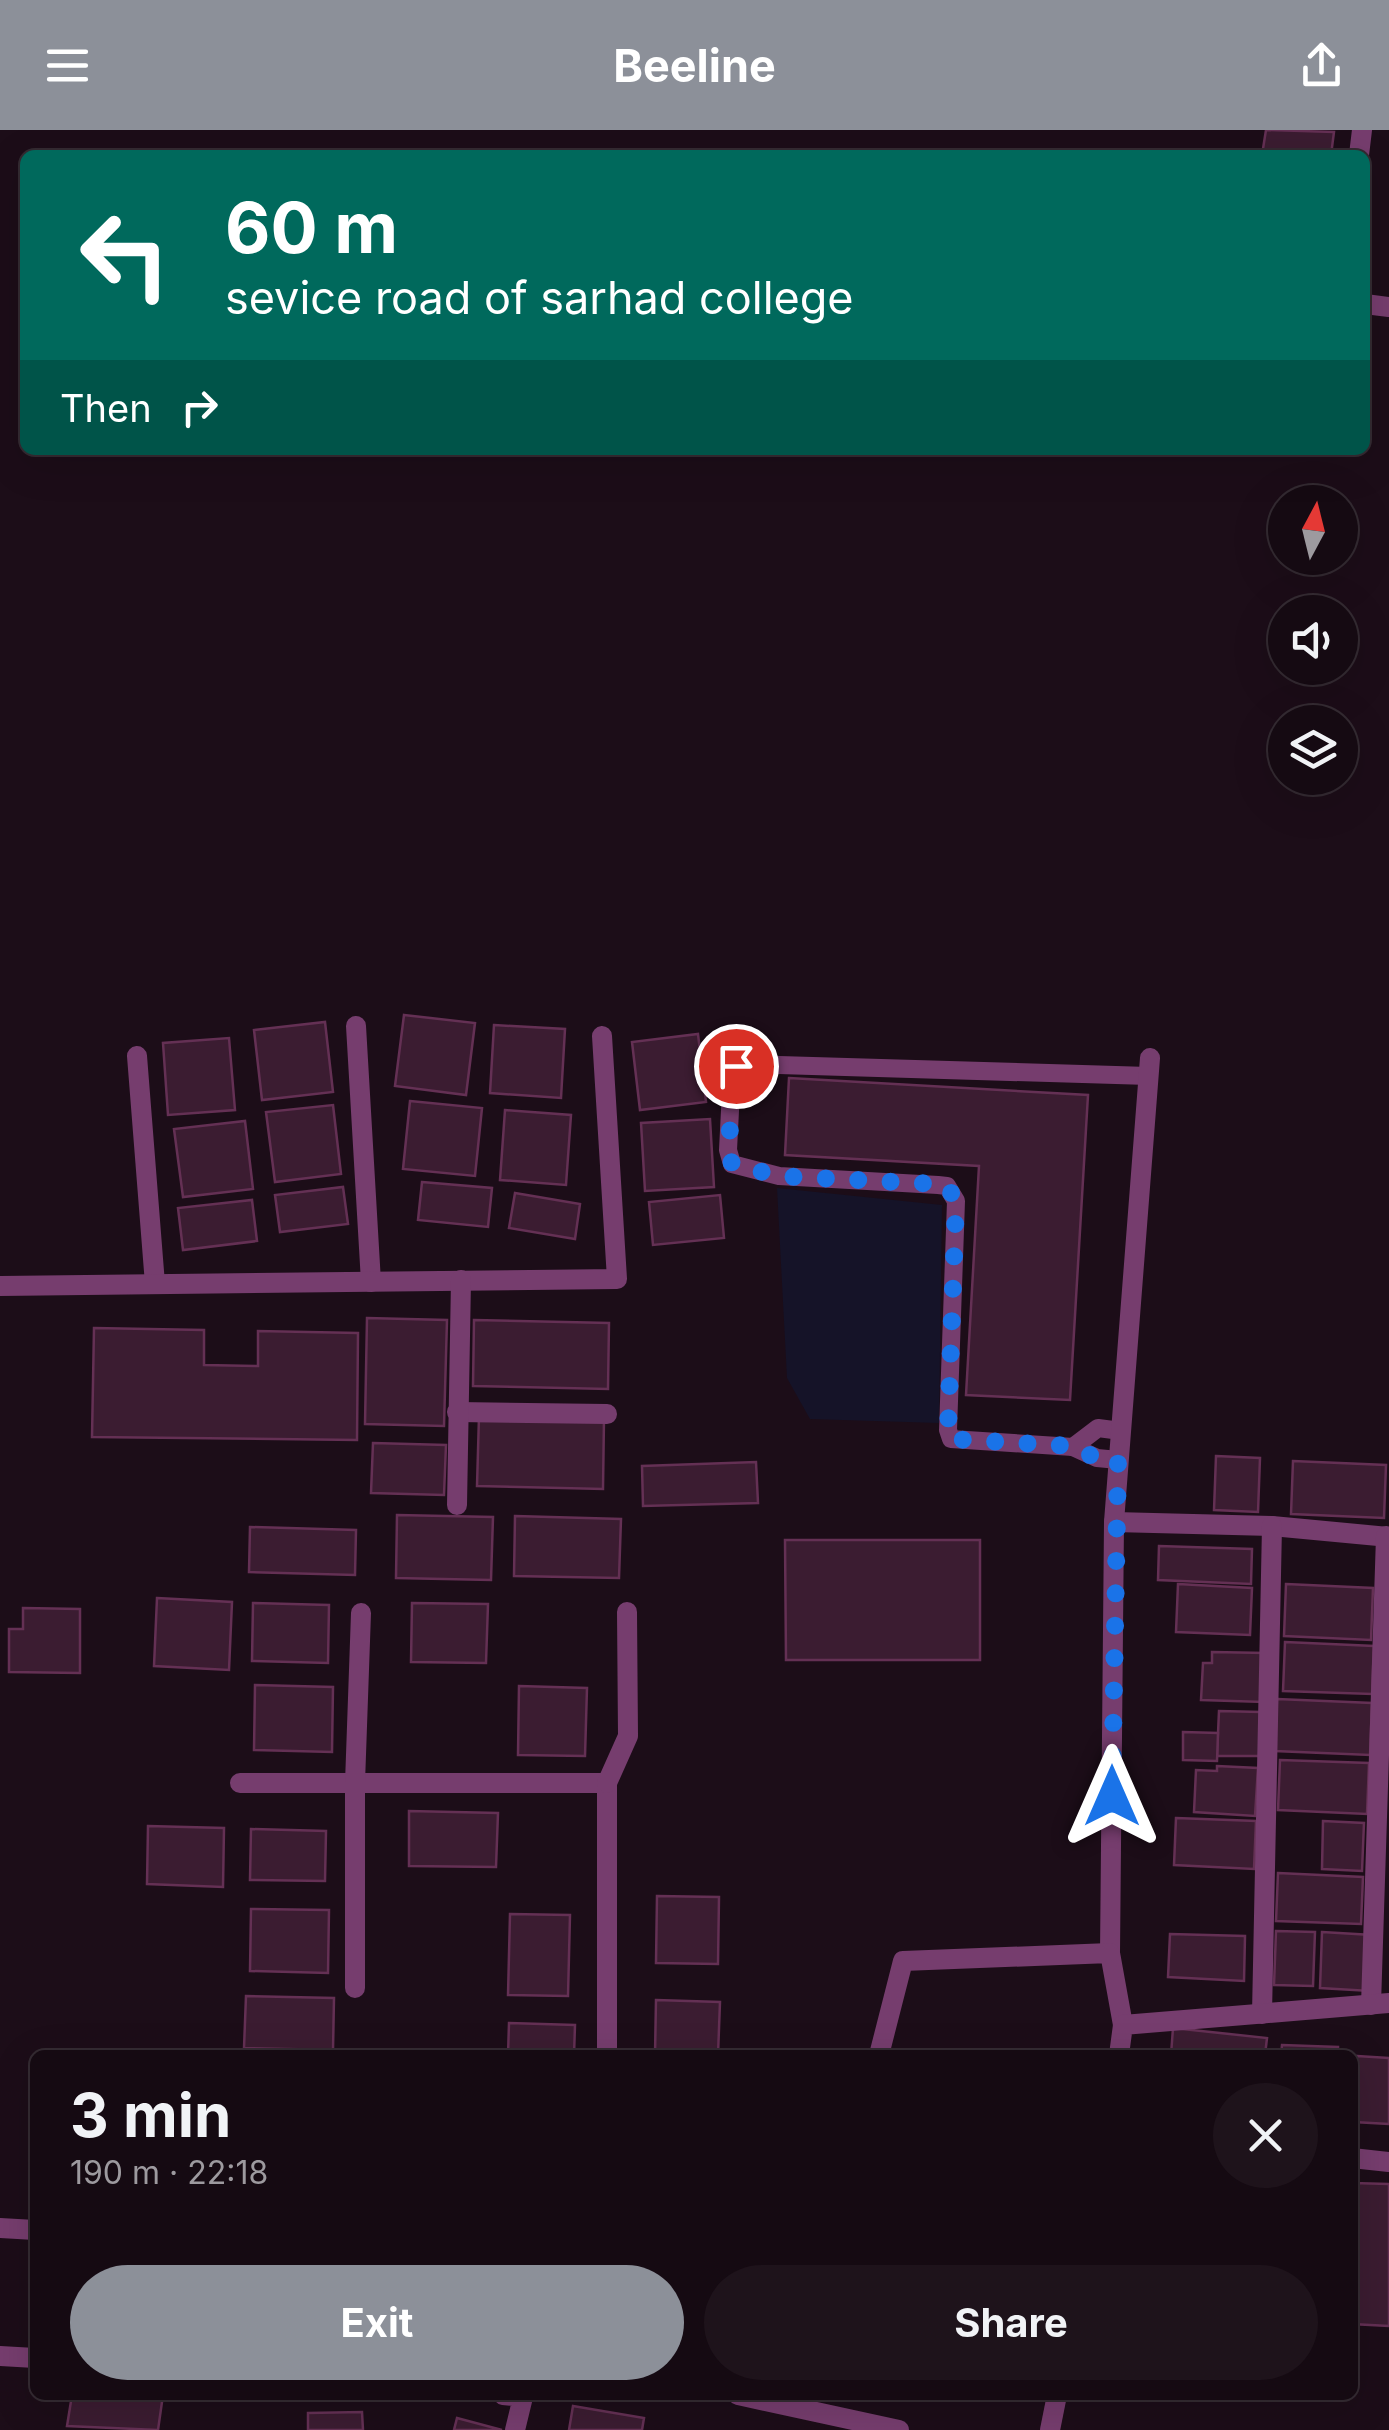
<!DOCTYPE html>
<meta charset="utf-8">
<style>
:root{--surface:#150a12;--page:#1e131b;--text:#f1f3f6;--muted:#9d9a9f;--line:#342b32;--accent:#8c9099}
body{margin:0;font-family:Inter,sans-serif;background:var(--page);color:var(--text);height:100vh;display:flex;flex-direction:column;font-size:38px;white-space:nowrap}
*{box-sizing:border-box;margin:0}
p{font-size:32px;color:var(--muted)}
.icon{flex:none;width:55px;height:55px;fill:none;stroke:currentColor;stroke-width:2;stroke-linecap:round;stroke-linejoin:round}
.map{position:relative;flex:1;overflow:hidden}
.details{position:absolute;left:30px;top:1920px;width:1328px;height:350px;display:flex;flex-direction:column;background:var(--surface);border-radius:15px;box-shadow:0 10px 40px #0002,0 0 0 2px var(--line)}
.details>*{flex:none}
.hud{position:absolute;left:20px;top:20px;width:1350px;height:305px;border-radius:15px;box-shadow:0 10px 40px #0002,0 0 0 2px var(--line);background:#00695c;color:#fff;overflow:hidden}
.needle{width:65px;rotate:7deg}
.fabs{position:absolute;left:1268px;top:355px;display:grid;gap:20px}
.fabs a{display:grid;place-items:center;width:90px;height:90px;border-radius:50%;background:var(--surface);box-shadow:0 10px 40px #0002,0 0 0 2px var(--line);font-size:50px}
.pin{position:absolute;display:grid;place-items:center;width:85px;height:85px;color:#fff;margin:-42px;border:5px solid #fff;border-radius:50%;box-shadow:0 2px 10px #0007}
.me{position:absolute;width:110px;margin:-55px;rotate:0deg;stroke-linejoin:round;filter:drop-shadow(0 0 8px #0008)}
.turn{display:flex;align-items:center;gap:35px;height:210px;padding:0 40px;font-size:45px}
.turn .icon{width:130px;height:130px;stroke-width:2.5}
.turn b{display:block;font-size:70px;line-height:85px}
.then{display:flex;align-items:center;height:95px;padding:0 40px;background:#0003;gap:20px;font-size:38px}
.round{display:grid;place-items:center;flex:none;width:105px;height:105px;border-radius:52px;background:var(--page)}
.head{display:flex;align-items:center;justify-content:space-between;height:170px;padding:0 40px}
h1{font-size:60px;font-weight:700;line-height:75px}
.button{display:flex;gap:20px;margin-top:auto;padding:20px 40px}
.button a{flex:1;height:115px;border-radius:60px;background:var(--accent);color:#fff;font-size:40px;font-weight:700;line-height:115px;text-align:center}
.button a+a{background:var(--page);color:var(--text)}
header{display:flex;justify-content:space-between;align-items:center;height:130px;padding:0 40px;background:var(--accent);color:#fff;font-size:45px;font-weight:700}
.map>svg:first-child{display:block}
</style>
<header><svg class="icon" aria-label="menu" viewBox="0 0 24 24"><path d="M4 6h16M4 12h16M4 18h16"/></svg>Beeline<svg class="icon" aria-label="share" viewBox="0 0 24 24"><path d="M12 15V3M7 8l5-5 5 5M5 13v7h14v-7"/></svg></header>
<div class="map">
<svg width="1389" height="2300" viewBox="0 0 1389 2300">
<rect width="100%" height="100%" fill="#1c0d18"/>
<polygon fill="#151328" points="777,1058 942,1075 939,1293 810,1289 787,1248"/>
<g fill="#3b1c31" stroke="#643054" stroke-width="2.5">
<polygon points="1266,0 1334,2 1331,25 1262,25"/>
<polygon points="404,885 475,893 466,965 395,956"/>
<polygon points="325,892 333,962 262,970 254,900"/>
<polygon points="494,895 565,899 561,968 490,963"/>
<polygon points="698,904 706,972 640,980 632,912"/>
<polygon points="229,908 235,980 168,985 163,913"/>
<polygon points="789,948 1088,965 1070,1270 966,1265 979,1036 785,1025"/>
<polygon points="410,971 482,978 475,1046 403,1039"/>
<polygon points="333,975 341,1044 275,1052 266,982"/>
<polygon points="505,980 571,985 566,1055 500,1050"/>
<polygon points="710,989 714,1057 645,1061 641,993"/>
<polygon points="245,991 253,1059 183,1067 174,999"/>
<polygon points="422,1052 492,1058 488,1097 418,1090"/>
<polygon points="343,1057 348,1094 280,1102 275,1065"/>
<polygon points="515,1063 580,1074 575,1109 509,1098"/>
<polygon points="720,1065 724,1108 653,1115 649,1072"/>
<polygon points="252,1070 257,1111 183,1120 178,1078"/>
<polygon points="367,1188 447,1190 444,1296 365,1294"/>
<polygon points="474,1190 609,1193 608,1259 473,1256"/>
<polygon points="94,1198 204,1200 204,1235 258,1236 258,1201 358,1203 357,1310 92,1307"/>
<polygon points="479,1286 604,1288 603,1359 477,1356"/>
<polygon points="373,1313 446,1315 444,1365 371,1363"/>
<polygon points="1216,1326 1260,1328 1258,1382 1214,1380"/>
<polygon points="1293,1331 1386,1335 1384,1388 1291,1384"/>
<polygon points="756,1332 758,1373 643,1376 642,1336"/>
<polygon points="397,1385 493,1387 491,1450 396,1448"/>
<polygon points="515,1386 621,1389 619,1448 514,1446"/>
<polygon points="250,1397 356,1400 355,1445 249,1442"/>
<polygon points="785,1410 980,1410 980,1530 786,1530"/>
<polygon points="1159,1416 1252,1419 1251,1454 1158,1450"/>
<polygon points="1178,1454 1252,1458 1250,1505 1176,1502"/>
<polygon points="1286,1454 1373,1458 1371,1510 1284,1506"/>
<polygon points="157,1468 232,1472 229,1540 154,1536"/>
<polygon points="253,1473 329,1475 328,1533 252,1531"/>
<polygon points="412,1473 488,1474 486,1533 411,1532"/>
<polygon points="23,1478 80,1479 80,1543 9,1542 9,1499 23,1499"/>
<polygon points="1285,1512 1374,1516 1372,1564 1283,1561"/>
<polygon points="1212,1522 1266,1523 1264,1572 1201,1570 1203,1533 1212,1533"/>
<polygon points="255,1555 333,1557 332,1622 254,1620"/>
<polygon points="519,1556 587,1558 585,1626 518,1625"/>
<polygon points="1277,1569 1372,1573 1370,1625 1275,1621"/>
<polygon points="1219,1581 1261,1582 1261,1626 1217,1626"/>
<polygon points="1183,1602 1218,1603 1217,1631 1183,1630"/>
<polygon points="1280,1630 1369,1633 1367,1684 1278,1680"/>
<polygon points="1217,1636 1258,1638 1255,1686 1194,1682 1196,1640 1217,1641"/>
<polygon points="409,1681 498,1683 496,1737 409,1736"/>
<polygon points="1176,1688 1256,1691 1254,1739 1174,1735"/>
<polygon points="1323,1691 1364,1693 1362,1741 1322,1739"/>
<polygon points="148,1696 224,1698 223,1757 147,1754"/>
<polygon points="251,1699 326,1701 325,1751 250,1750"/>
<polygon points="1278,1743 1363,1747 1361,1794 1276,1791"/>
<polygon points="657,1766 719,1767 718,1834 656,1833"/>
<polygon points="251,1779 329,1780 328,1843 250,1841"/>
<polygon points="510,1784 570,1785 568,1866 508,1865"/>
<polygon points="1276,1801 1315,1802 1313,1856 1274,1855"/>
<polygon points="1322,1802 1372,1805 1370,1861 1320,1858"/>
<polygon points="1170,1804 1245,1806 1244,1851 1168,1847"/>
<polygon points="246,1866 334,1868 333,1920 244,1918"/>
<polygon points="656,1870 720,1872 718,1925 655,1925"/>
<polygon points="509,1893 575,1895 574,1925 508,1925"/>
<polygon points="1173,1898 1267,1908 1265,1925 1171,1925"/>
<polygon points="1282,1915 1338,1917 1338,1925 1281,1925"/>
<polygon points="1357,1926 1389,1928 1389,1994 1354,1992"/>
<polygon points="1352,2053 1389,2054 1389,2196 1352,2194"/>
<polygon points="72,2265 163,2265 158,2300 67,2296"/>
<polygon points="573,2276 644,2288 642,2300 569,2300"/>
<polygon points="362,2282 363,2300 308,2300 308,2283"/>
<polygon points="457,2288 502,2300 454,2300"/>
</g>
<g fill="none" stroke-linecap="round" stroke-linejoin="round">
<g stroke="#763d6e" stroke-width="18">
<polyline points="1073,1317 951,1309 948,1300 956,1071 947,1056 938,1055 779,1046 732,1034 728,1020 732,941 743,934 1149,946"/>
<polyline points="1118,1330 1097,1328 1073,1317 1098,1298 1121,1301"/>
</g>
<g stroke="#763d6e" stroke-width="20">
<polyline points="1359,25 1362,0"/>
<polyline points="1365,174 1389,177"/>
<polyline points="356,896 371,1152"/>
<polyline points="137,926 155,1154"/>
<polyline points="0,1156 617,1149 602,906"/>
<polyline points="457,1282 607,1284"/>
<polyline points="457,1375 461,1150"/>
<polyline points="1114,1392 1272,1396 1389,1407"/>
<polyline points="240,1653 607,1653 607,1925"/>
<polyline points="607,1653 628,1606 627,1482"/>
<polyline points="1110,1823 1114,1392 1150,928"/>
<polyline points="355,1858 355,1653 361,1483"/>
<polyline points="1371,1875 1386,1406"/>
<polyline points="1262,1884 1272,1396"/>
<polyline points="879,1925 903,1831 1110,1823 1123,1895"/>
<polyline points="1119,1925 1123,1895 1389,1873"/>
<polyline points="1352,2028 1389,2032"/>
<polyline points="0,2098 35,2100"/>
<polyline points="0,2226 35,2228"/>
<polyline points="503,2265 523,2267 515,2300"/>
<polyline points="738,2265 899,2300"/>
<polyline points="1050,2300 1057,2265"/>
</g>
</g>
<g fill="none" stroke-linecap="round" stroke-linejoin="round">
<polyline stroke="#1a73e8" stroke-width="18" stroke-dasharray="0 32.4" points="736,936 728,1020 732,1034 778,1046 938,1054 947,1056 956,1071 948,1300 952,1309 1072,1316 1096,1328 1118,1330 1112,1666"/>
</g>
</svg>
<div class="fabs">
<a><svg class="needle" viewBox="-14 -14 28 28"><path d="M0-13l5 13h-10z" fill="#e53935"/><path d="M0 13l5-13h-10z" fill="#9d9a9f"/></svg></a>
<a><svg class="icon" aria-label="sound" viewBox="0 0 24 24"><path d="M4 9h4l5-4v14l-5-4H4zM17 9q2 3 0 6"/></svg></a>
<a><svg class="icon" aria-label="layers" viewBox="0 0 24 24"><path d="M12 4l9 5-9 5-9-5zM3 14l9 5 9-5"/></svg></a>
</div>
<div class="pin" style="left:736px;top:936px;background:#d93025"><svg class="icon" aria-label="arrive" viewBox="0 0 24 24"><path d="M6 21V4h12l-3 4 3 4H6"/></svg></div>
<svg class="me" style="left:1112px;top:1666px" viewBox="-20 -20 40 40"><path d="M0-17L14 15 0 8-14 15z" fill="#1a73e8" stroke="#fff" stroke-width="4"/></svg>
<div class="hud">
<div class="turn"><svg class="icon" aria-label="left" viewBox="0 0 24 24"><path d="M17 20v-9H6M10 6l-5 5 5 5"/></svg><div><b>60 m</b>sevice road of sarhad college</div></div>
<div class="then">Then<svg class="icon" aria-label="right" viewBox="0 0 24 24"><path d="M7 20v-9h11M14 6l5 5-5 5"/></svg></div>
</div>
<section class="details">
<div class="head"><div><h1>3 min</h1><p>190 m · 22:18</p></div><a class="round"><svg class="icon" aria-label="close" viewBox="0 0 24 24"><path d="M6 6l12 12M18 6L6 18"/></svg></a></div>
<div class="button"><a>Exit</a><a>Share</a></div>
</section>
</div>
